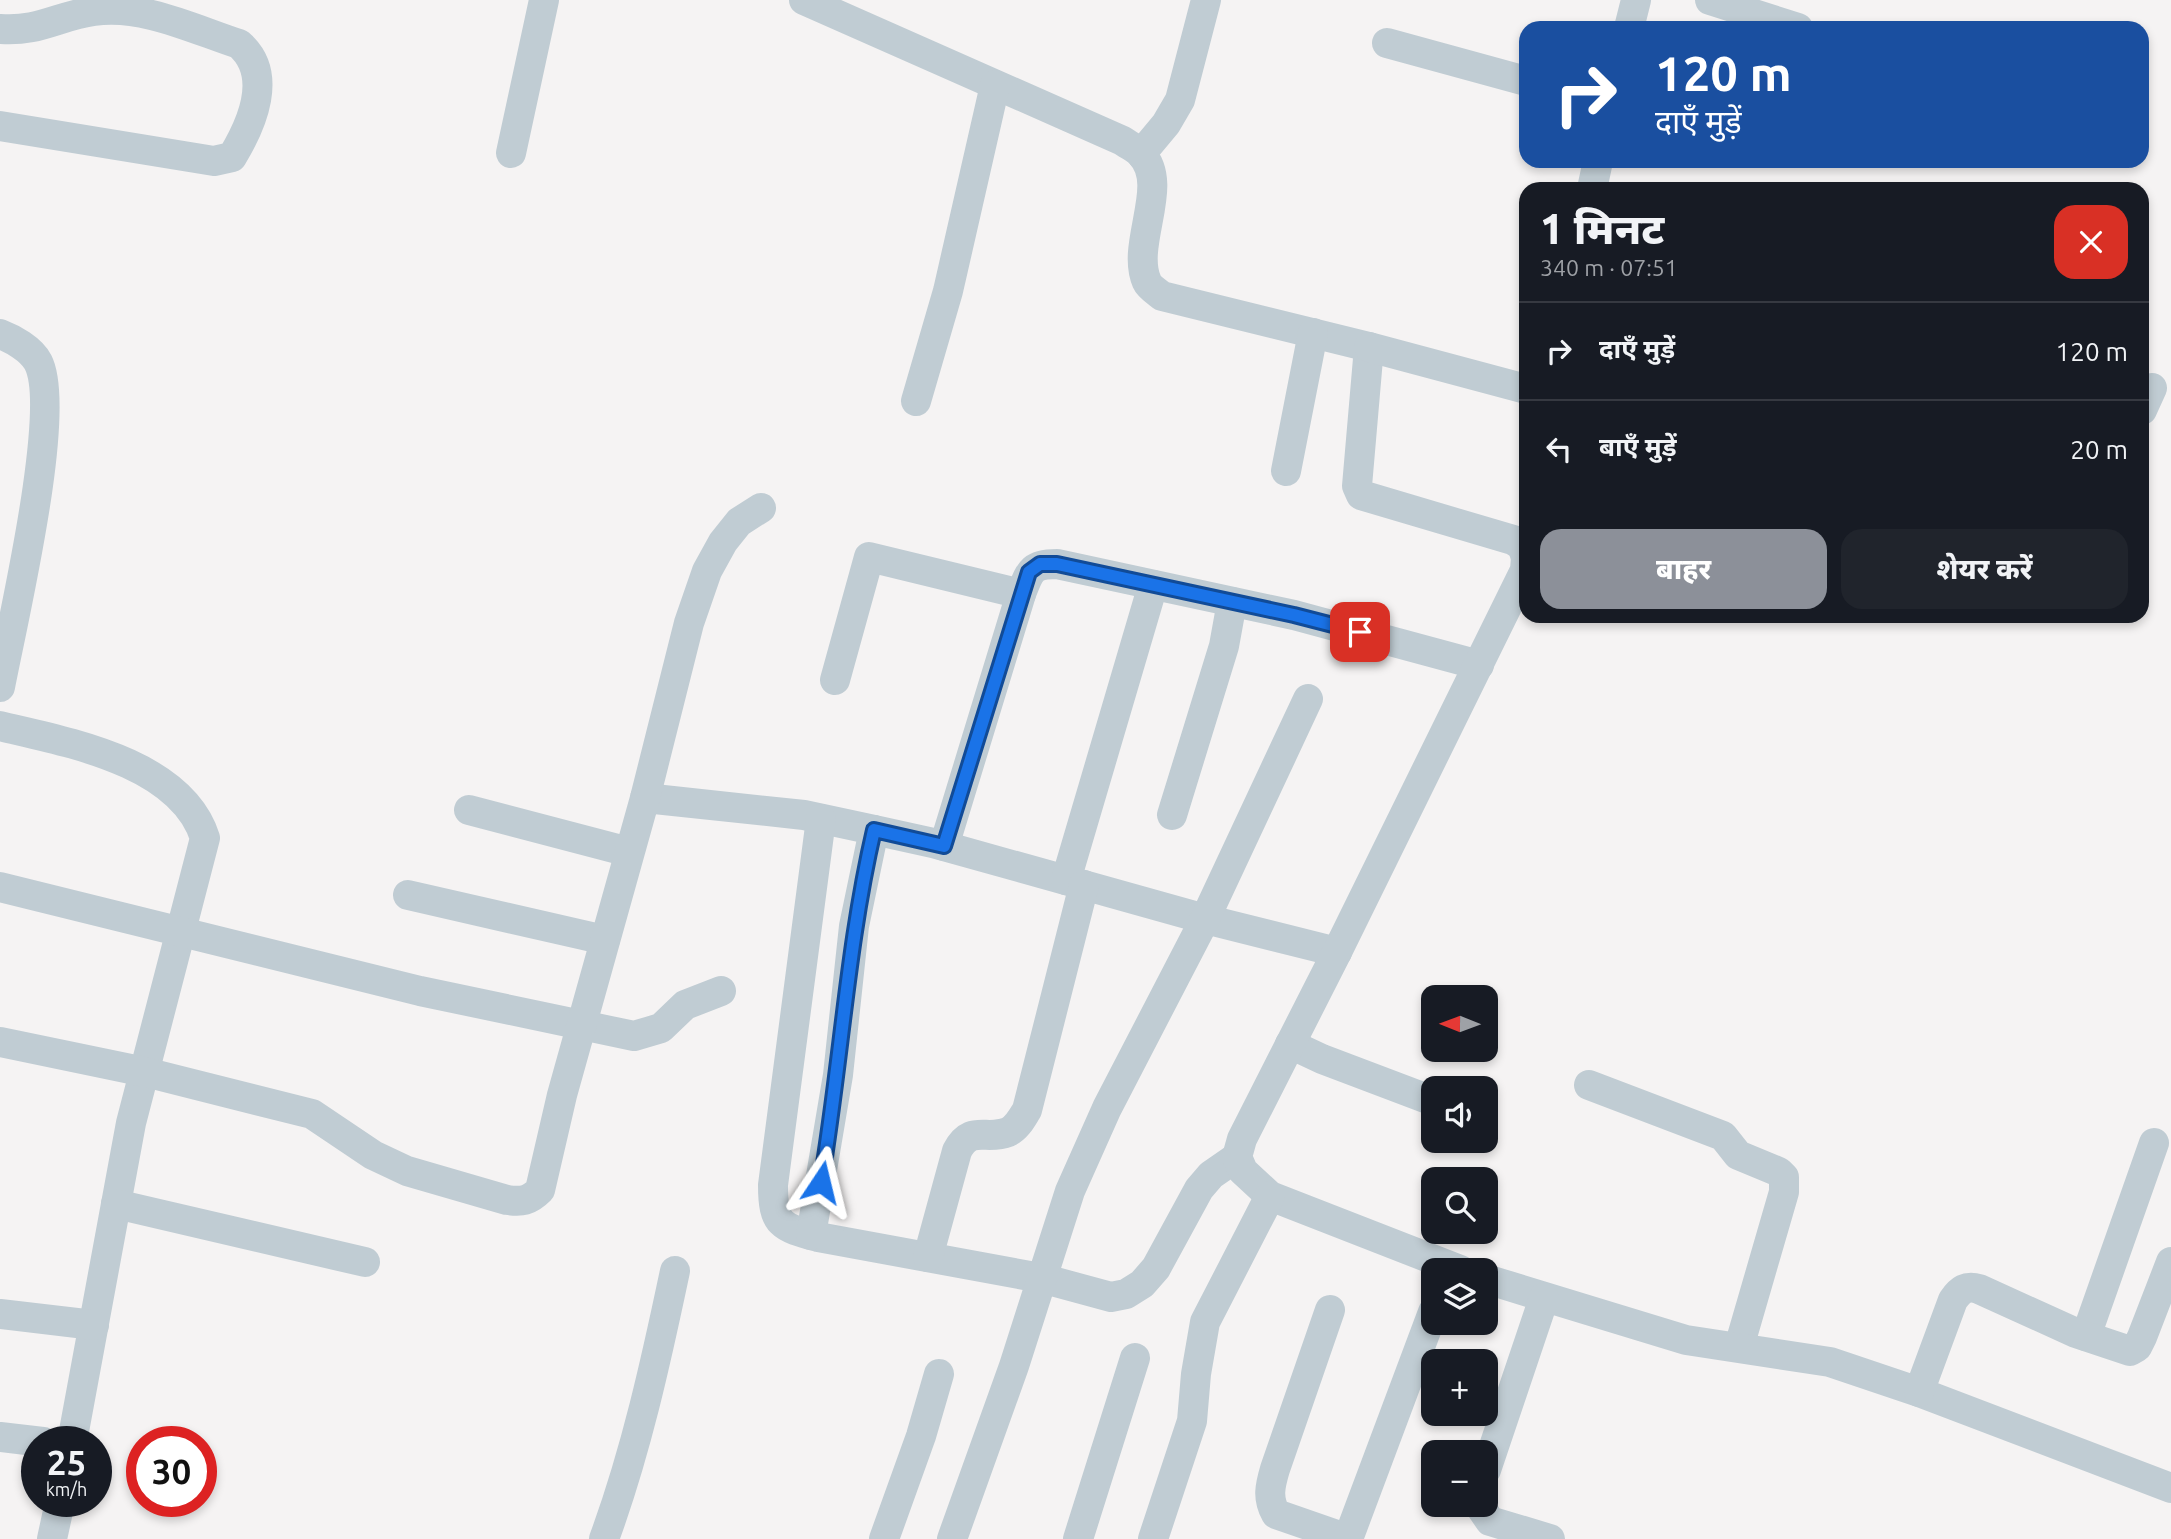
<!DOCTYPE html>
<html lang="hi">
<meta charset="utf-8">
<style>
:root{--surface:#171b24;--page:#20242c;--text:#f1f3f6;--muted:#9ea1a6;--line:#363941;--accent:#8c9099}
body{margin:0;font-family:Ubuntu,"Noto Sans Devanagari",sans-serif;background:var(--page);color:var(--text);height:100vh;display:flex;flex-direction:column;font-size:26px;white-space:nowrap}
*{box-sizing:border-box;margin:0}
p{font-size:23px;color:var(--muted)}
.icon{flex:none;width:38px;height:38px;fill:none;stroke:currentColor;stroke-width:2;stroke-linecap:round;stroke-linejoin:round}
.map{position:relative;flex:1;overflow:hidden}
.side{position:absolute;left:1519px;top:182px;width:630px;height:441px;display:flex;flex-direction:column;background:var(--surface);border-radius:21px;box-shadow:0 4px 10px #0003}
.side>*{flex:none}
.top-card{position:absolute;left:1519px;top:21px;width:630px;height:147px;border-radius:21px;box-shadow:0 4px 10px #0003;background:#1a4fa0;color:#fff;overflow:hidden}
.needle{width:46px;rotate:271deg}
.controls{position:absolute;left:1421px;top:985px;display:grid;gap:14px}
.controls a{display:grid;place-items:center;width:77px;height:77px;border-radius:14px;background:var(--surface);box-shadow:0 4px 10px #0003;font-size:35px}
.speed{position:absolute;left:21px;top:1426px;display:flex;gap:14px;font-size:35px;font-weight:700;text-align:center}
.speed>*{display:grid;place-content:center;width:91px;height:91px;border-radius:50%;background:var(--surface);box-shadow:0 4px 10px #0003;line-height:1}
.speed small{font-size:18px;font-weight:400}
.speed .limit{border:10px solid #d22;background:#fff;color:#111}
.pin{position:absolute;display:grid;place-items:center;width:60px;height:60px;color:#fff;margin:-30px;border-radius:14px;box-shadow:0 4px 10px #0006}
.me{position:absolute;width:77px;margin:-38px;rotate:10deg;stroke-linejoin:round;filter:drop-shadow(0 0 5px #0008)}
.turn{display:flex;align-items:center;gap:24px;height:147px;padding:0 21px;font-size:32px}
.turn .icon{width:91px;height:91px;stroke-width:2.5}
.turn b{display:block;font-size:49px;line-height:60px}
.round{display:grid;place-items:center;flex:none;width:74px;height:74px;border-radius:21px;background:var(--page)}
.summary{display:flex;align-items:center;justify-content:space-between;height:119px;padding:0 21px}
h1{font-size:42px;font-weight:800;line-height:52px}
.cta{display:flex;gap:14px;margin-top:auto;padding:14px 21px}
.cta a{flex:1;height:80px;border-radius:21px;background:var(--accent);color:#fff;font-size:28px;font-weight:800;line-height:80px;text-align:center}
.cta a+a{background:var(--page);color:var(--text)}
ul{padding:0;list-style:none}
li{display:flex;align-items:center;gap:21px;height:98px;padding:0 21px;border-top:2px solid var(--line)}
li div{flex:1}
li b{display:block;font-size:26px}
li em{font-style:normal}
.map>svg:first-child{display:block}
</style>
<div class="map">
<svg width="2171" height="1539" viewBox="0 0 2171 1539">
<rect width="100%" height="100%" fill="#f5f3f3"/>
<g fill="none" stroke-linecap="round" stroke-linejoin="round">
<g stroke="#c0ccd3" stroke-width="30">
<path d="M 804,0 L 1123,141 C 1128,145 1137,149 1141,154 C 1171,185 1130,244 1147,282 C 1149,287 1157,292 1162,296 L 1369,347 L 1357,486 L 1361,495 L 1513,540 L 1522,546 L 1526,557"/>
<polyline points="1710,0 1798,28"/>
<polyline points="1629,28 1636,0"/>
<path d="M 0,29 C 39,32 58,16 94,11 C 143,4 193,29 239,44 C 274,74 252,124 232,157 L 214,161 L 0,126"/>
<polyline points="1387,43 1526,81"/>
<polyline points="511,153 544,0"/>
<polyline points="1141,154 1166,124 1180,100 1206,0"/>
<polyline points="1592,189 1598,161"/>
<path d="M 0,334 C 13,339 31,349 38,362 C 63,410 12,624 0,687"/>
<polyline points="1369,347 1526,389"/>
<polyline points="916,401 948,291 995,85"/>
<polyline points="2142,410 2152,388"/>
<polyline points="1286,471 1313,333"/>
<polyline points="835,680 869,557 1021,594"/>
<path d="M 0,726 C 67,742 181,762 205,838 L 131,1123 L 72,1442"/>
<polyline points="645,798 804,815 874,830 933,843 1205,919 1337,952"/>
<polyline points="469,810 629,852"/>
<polyline points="1172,815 1224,646 1232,602"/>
<path d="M 821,819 L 773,1185 C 773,1225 781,1227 818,1237 L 1041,1278 L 1111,1297 L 1126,1294 L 1142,1284 L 1156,1268 L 1199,1189 L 1211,1175 L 1237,1157"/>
<path d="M 944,846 L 1021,594 C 1030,571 1031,564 1057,564 L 1294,615 L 1479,665"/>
<polyline points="1066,880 1153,585"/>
<polyline points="0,887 420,991 634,1036 661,1028 685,1005 721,991"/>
<polyline points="408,895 605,940"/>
<path d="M 0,1042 L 145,1072 L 312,1114 L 373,1155 L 407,1171 L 507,1200 C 522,1202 529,1201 540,1190 L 562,1095 L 645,798 L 689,623 L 707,571 L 723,542 L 739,522 L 761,508"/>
<polyline points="1290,1044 1322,1059 1433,1101"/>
<polyline points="1589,1085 1723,1136 1738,1155 1779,1172 1784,1177 1784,1192 1739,1347"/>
<polyline points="116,1204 365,1262"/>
<polyline points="811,1235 838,1075 854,926 874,830"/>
<path d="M 928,1257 L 957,1151 C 971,1124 986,1141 1008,1132 C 1017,1128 1022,1118 1027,1110 L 1084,885"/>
<polyline points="1460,1270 1270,1196 1243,1171 1237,1157 1242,1139 1337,952 1525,570 1526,557"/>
<polyline points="1486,1279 1686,1340 1830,1362 1919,1392 2171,1488"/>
<path d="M 1330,1310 L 1275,1469 C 1270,1486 1267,1498 1276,1514 L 1348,1539"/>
<polyline points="0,1314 94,1325"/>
<polyline points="2086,1336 2154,1143"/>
<path d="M 1919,1392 L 1953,1300 C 1960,1290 1966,1285 1979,1289 L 2076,1333 L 2130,1351 L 2137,1347 L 2142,1337 L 2171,1262"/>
<polyline points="0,1437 43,1442"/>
<polyline points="1486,1470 1544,1298"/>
<polyline points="1479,1505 1490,1521 1550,1539"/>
<polyline points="52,1539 60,1502"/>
<path d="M 604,1539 C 636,1452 656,1361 675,1271"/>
<polyline points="884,1539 921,1436 939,1374"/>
<polyline points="952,1539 1014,1366 1070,1191 1107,1108 1205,919 1308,699"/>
<polyline points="1078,1539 1135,1358"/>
<polyline points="1153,1539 1192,1421 1196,1374 1205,1322 1270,1196"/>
<polyline points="1348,1539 1433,1312"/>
</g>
</g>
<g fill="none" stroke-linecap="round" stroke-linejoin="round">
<g stroke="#114b97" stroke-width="18">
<path id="route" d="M 821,1182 C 841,1064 847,946 874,830 L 944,846 L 1029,572 L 1040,564 L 1057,564 L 1294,615 L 1360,632"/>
</g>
<use href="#route" stroke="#1a73e8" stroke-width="12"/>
</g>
</svg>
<div class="controls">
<a><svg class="needle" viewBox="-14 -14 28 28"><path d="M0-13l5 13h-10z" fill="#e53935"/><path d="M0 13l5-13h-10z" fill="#9ea1a6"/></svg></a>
<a><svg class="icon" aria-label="sound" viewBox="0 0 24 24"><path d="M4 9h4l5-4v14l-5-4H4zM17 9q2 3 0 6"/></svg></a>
<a><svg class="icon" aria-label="search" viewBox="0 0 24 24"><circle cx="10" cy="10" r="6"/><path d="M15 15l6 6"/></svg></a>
<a><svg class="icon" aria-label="layers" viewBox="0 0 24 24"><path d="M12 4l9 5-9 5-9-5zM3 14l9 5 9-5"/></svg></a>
<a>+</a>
<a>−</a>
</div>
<div class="speed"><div>25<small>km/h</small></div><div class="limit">30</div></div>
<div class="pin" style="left:1360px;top:632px;background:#d93025"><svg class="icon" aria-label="arrive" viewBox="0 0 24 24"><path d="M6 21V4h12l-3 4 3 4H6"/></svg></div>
<svg class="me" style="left:821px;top:1182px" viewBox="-20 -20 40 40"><path d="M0-17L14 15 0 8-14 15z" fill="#1a73e8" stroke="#fff" stroke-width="4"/></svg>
<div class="top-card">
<div class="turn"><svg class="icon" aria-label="right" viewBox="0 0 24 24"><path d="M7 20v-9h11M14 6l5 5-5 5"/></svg><div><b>120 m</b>दाएँ मुड़ें</div></div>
</div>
<section class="side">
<div class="summary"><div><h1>1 मिनट</h1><p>340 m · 07:51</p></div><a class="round" style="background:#d93025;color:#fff"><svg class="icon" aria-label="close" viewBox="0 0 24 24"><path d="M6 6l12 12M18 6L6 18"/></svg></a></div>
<ul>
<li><svg class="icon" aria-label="right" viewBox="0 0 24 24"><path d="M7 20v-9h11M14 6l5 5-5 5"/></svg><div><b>दाएँ मुड़ें</b></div><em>120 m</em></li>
<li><svg class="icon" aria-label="left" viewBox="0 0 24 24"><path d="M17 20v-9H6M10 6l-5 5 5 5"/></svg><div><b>बाएँ मुड़ें</b></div><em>20 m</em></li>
</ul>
<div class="cta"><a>बाहर</a><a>शेयर करें</a></div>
</section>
</div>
